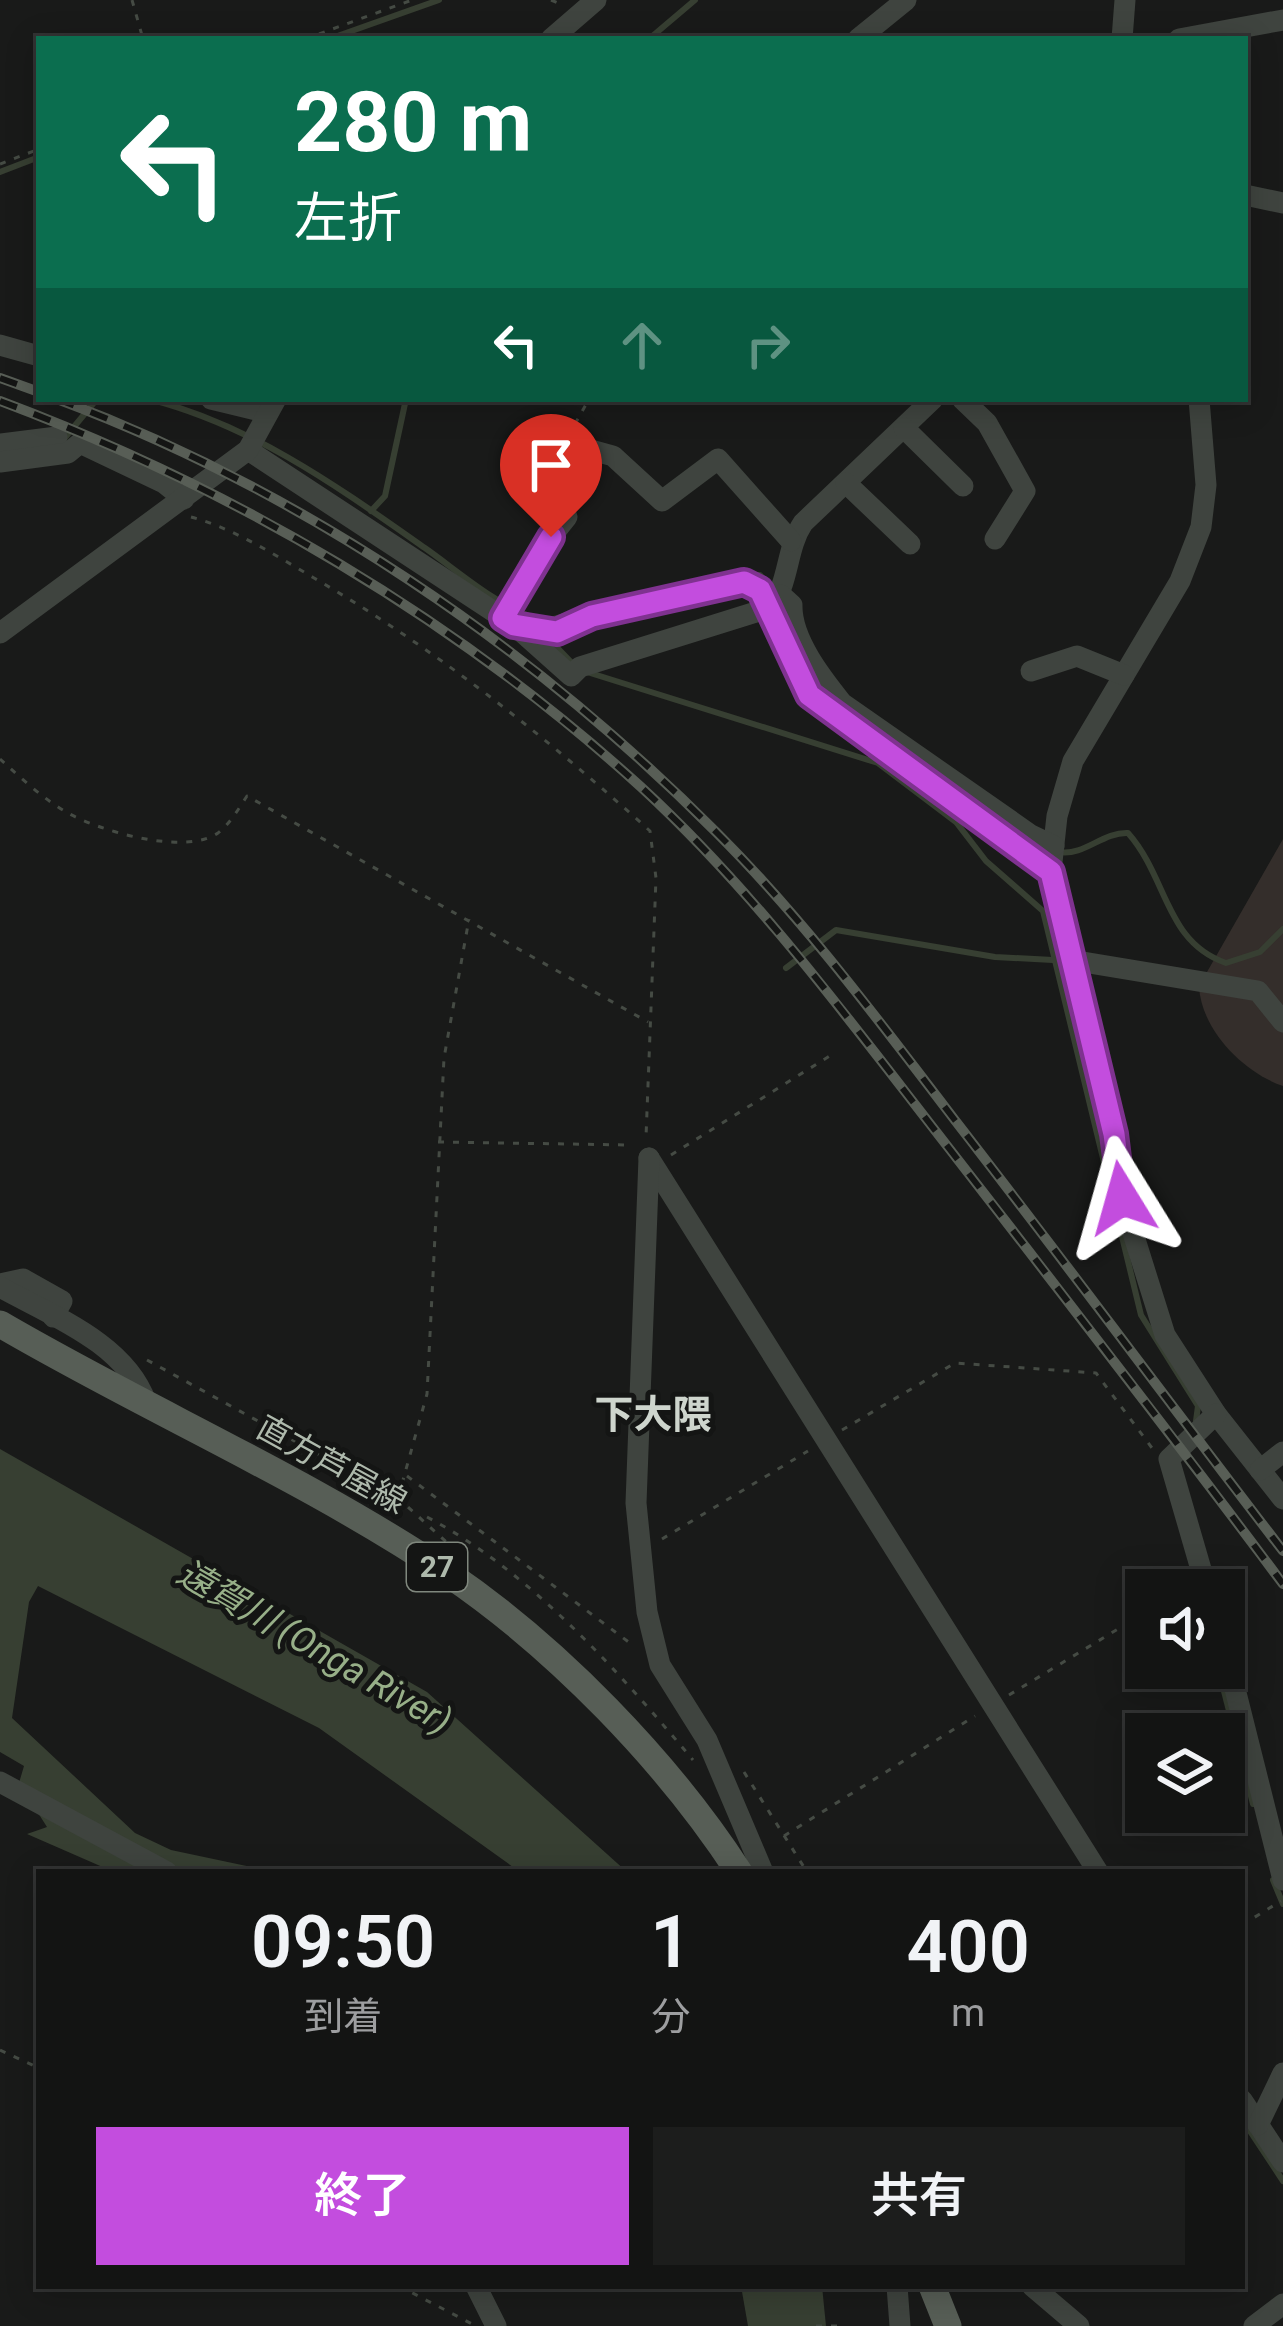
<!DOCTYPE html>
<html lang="ja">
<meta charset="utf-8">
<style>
:root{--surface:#131413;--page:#1c1d1c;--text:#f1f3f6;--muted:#9d9ea0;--line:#323333;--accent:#c34dde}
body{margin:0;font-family:Roboto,"Noto Sans JP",sans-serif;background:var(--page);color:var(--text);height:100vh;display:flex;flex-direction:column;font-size:45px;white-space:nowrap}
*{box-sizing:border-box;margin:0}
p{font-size:39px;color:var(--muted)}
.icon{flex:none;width:66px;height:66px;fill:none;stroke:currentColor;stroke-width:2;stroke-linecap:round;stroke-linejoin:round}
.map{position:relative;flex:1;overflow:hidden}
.sheet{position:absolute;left:36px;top:1869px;width:1209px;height:420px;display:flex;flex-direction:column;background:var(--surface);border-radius:0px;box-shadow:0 6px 30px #0003,0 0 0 3px var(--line)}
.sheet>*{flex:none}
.guide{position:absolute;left:36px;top:36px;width:1212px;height:366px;border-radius:0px;box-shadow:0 6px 30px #0003,0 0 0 3px var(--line);background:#0b6e4f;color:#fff;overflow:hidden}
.tools{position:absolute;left:1125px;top:1569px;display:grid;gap:24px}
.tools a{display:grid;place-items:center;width:120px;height:120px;border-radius:0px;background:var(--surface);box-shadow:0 6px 30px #0003,0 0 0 3px var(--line);font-size:60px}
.pin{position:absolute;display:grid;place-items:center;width:102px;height:102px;color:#fff;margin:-123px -51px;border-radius:50% 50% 50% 0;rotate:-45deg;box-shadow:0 0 12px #0007}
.pin .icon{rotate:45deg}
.me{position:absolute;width:132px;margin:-66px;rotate:352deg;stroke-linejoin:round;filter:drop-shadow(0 0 9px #0008)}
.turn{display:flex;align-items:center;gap:42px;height:252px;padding:0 60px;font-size:54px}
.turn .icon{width:156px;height:156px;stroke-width:2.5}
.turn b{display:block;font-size:84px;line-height:102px}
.lanes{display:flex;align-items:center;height:114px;padding:0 60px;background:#0003;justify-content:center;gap:60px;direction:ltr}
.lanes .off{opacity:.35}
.eta{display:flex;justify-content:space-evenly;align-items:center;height:204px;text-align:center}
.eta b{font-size:72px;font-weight:600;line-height:84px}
.action{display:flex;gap:24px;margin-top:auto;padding:24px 60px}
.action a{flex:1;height:138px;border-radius:0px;background:var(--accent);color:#fff;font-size:48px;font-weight:600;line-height:138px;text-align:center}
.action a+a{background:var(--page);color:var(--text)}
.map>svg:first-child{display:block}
</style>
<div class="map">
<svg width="1283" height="2326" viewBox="0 0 1283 2326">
<rect width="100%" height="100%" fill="#191a19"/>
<path fill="#342e2b" d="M 1283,839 L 1283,1086 C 1244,1073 1201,1030 1199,986 Z"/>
<g fill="#373f32">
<polygon points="0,1449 427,1692 627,1872 520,1872 319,1728 38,1586 29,1602 12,1718 135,1833 171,1850 275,1872 114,1872 27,1834 47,1827 19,1783 24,1766 0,1752"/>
<polygon points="741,2286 822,2286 826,2326 748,2326"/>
</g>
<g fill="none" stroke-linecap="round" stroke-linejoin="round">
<g stroke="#373f32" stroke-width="6">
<polyline points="329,39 439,0"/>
<polyline points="649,39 695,0"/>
<polyline points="0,172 39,157"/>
<path d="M 149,399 C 254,426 338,487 425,548 C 459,572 495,604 534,618"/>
<polyline points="63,440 97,399"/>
<polyline points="371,511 385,496 406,399"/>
<polyline points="751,575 760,575 774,589"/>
<polyline points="547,621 650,592"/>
<polyline points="547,637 571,662"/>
<polyline points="587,672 878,763 956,822 986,861 1043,911 1141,1315 1198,1406 1196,1421"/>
<path d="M 1059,852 C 1085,856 1102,832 1128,833 C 1168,878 1165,942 1226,963 L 1260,952 L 1283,929"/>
<polyline points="786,968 836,930 995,957 1053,960"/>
<polyline points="1218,1668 1253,1804"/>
<polyline points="1273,1880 1283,1904"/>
<polyline points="1248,2128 1283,2181"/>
</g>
<g stroke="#454b44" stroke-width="3" stroke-dasharray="6 9" stroke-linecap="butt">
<polyline points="132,0 143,39"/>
<polyline points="551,0 563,5"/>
<polyline points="305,39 412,0"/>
<polyline points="0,164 39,149"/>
<polyline points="575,424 589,399"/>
<path d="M 191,517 C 235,529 275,555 314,578 C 437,650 545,736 650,831 L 656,878 L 646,1137"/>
<path d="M 0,759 C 20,777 42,798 66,812 C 99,831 184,856 218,833 C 230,824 239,808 247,796 L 648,1022"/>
<polyline points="438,1142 632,1145"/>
<polyline points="671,1155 836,1052"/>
<polyline points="147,1360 398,1498 454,1549"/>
<polyline points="842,1430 955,1363 1096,1373 1152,1448"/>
<polyline points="407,1476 634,1646"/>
<polyline points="398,1498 427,1394 444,1058 469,919"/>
<path d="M 427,1517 C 531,1572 618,1671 693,1760"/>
<polyline points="662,1539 808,1451"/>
<polyline points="1009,1695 1146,1612"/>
<polyline points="744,1772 807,1872"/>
<polyline points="784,1836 975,1716"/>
<polyline points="1242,1925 1281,1901"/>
<polyline points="0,2050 39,2068"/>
<polyline points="399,2286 474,2325"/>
<polyline points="816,2326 841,2326"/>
</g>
<g stroke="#3f443f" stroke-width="21">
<polyline points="551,39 596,0"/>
<polyline points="858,39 906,0"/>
<polyline points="1122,39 1125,0"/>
<polyline points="1179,39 1283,20"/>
<polyline points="1245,195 1283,203"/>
<polyline points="0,345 39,356"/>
<polyline points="211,399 268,413"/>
<path d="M 933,399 L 803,523 C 785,550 790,585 769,608 L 809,696 L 1051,871"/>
<polyline points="962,399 987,423 1025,491 995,539"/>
<polyline points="1199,399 1206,485 1201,527 1180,581 1073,761 1057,816 1051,871 1114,1134 1122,1198 1165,1335 1216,1414 1283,1499"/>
<polyline points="904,428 963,486"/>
<polyline points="566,443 613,456 662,501 718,459 791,541"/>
<polyline points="0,444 57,437"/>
<polyline points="248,450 514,625 571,676 580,667 769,608 760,590 744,582 592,616 557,631 514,625"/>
<polyline points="0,462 68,453 80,443 164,483 184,499"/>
<polyline points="846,483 910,544"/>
<path d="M 781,595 L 792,605 C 791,639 822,678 842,703 L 1031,835 L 1054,846"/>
<polyline points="503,618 535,557 567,517"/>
<polyline points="0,633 248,450 276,399"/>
<polyline points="1031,671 1077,656 1124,675"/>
<polyline points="1071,960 1258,991 1283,1022"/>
<polyline points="649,1158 1098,1872"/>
<polyline points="649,1158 636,1503 647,1612 660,1665 707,1740 763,1872"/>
<polyline points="0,1284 23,1279 62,1301 53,1317"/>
<path d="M 0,1287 C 52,1316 125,1343 146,1402"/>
<polyline points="1260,1470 1283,1452"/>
<polyline points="1207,1590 1169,1459 1216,1414"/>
<polyline points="1224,1645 1283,1880"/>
<polyline points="0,1782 167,1872"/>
<polyline points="1242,2100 1283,2162"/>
<polyline points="1258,2125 1283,2073"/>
<polyline points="476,2286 496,2326"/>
<polyline points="897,2286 900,2326"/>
<polyline points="1032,2286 1079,2326"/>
<polyline points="1254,2326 1283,2304"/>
</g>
<g stroke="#575e56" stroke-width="27">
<path d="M 0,1324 C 147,1410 305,1478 447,1573 C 556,1647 667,1761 739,1872"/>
<polyline points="932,2286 948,2326"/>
</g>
<g stroke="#585e56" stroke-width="10">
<g id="rail">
<polyline points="0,378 39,392"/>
<path d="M 57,399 C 304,491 532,647 717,833 C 805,921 879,1021 954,1119 C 1065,1262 1173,1408 1283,1551"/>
<path d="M 0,401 C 235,489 455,618 641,787 C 755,892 846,1016 941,1138 C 1056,1286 1171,1434 1283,1584"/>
</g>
</g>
<use href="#rail" stroke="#141514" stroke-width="6" stroke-dasharray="18" stroke-linecap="butt"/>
</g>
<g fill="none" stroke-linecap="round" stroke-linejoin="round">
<g stroke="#7f3290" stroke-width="30">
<polyline id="route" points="551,537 503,618 514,625 557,632 592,616 744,582 760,590 809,695 1051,872 1114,1134 1122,1198"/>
</g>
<use href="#route" stroke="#c34dde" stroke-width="21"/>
</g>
<g text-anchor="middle" stroke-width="10" stroke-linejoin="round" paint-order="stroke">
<rect fill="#141514" stroke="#80887e" stroke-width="3" x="407" y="1543" width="60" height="48" rx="9"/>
<g font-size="30" font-weight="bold" fill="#aeb9ac">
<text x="437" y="1577">27</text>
</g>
<g font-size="33" fill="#aeb9ac" stroke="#141514">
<text transform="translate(332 1464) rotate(29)" y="12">直方芦屋線</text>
</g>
<g font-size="36" font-style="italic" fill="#97af88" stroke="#141514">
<text transform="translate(315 1646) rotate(30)" y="13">遠賀川 (Onga River)</text>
</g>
<g font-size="39" font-weight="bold" fill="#ced5cd" stroke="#141514">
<text x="653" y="1428">下大隈</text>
</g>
</g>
</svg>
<div class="tools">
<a><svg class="icon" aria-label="sound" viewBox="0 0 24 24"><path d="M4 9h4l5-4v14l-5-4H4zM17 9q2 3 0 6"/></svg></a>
<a><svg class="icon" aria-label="layers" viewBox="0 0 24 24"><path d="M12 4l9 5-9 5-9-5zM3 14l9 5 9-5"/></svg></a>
</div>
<div class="pin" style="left:551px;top:537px;background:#d93025"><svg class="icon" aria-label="arrive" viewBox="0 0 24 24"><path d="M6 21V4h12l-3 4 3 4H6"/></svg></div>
<svg class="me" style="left:1122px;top:1198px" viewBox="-20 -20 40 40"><path d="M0-17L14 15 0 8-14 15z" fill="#c34dde" stroke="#fff" stroke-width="4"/></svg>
<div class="guide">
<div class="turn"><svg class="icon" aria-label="left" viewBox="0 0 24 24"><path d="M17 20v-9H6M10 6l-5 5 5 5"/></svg><div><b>280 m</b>左折</div></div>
<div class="lanes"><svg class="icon" aria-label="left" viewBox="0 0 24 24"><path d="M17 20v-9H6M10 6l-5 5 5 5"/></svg><svg class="icon off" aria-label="ahead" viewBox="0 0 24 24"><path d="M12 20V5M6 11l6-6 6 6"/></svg><svg class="icon off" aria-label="right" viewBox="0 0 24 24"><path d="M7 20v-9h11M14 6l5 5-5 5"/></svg></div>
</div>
<section class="sheet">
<div class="eta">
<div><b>09:50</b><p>到着</p></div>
<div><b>1</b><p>分</p></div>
<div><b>400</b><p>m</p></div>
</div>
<div class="action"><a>終了</a><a>共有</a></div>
</section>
</div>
